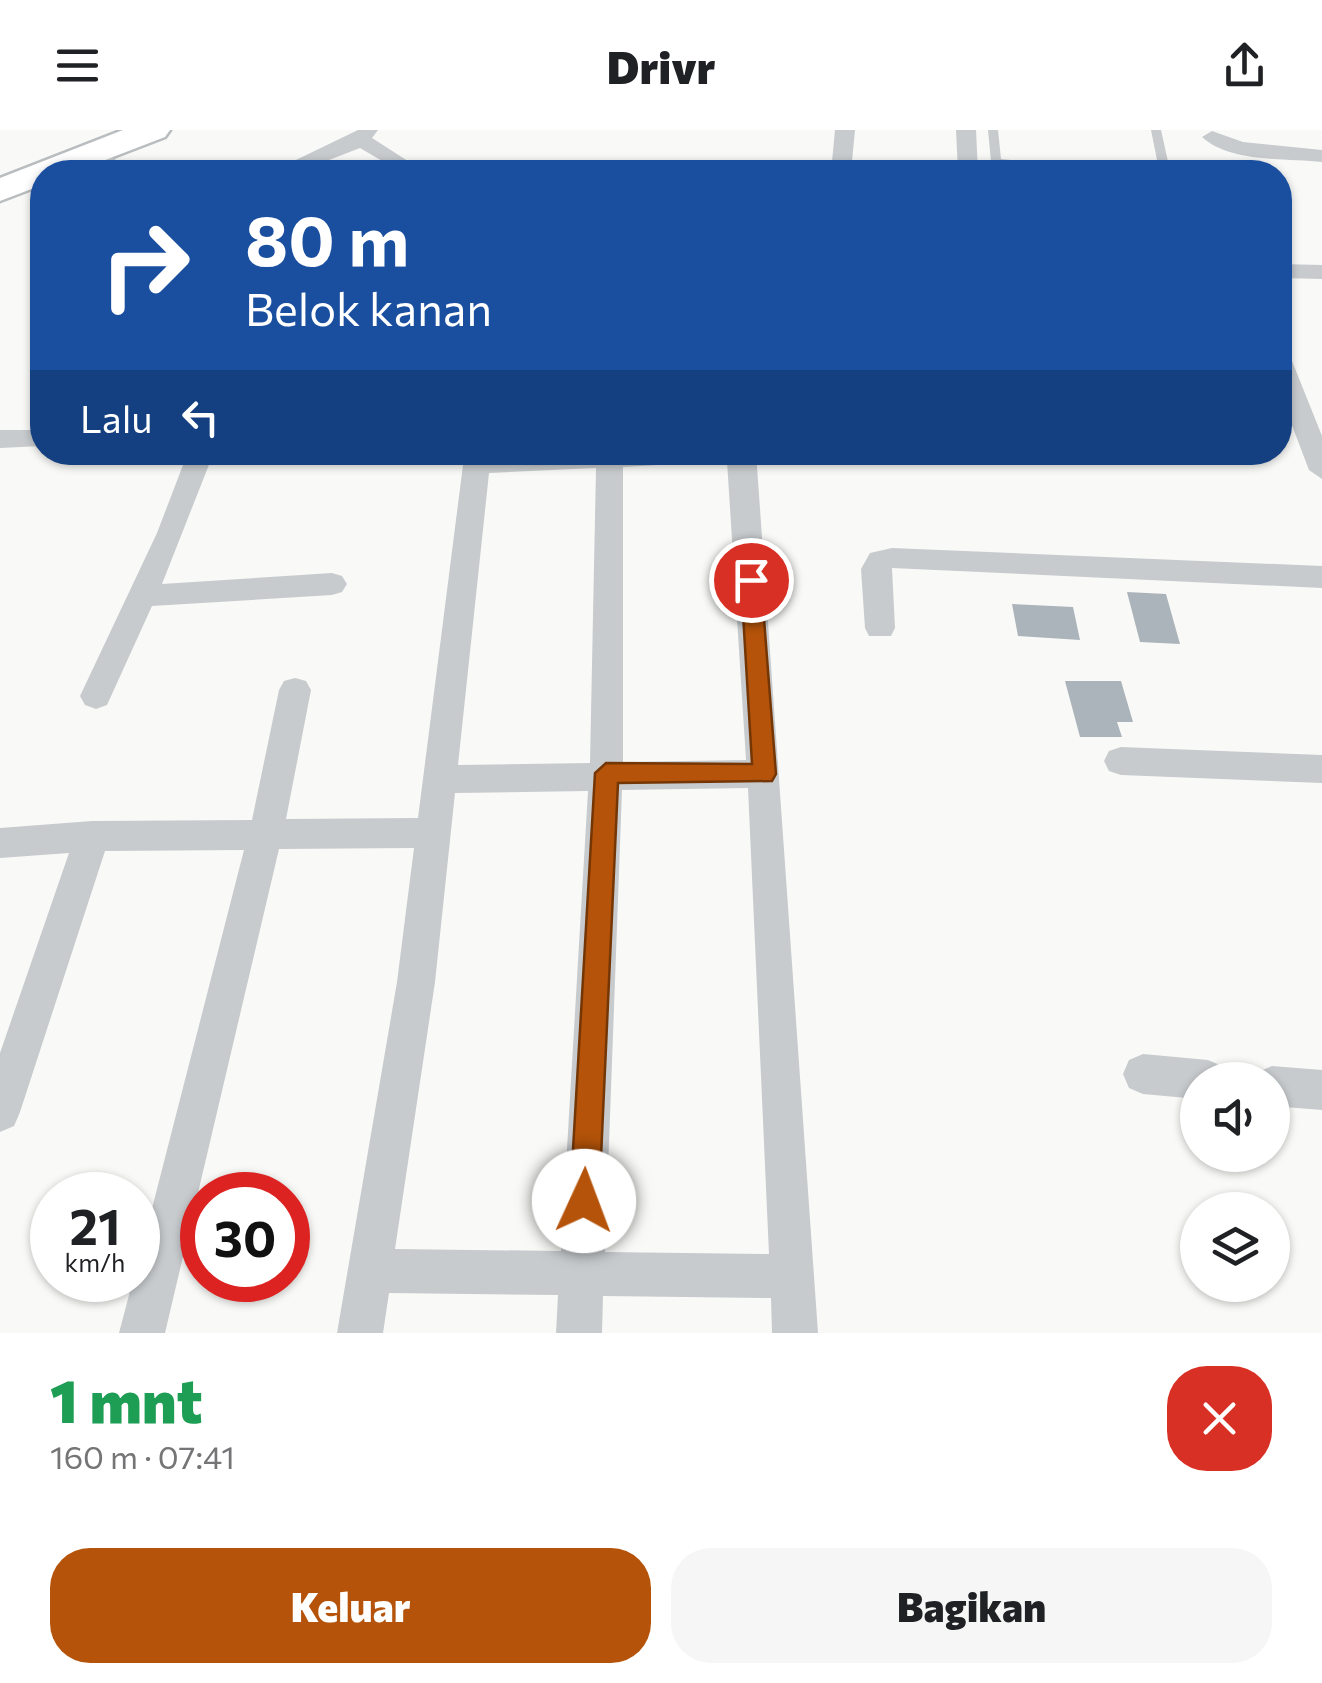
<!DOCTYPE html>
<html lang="id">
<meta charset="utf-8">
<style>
:root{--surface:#fff;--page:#f6f6f6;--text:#202124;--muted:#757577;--accent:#b45309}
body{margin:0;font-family:Commissioner,sans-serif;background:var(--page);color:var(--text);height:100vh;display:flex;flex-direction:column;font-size:38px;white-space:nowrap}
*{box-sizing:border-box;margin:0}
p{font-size:32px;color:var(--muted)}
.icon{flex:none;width:55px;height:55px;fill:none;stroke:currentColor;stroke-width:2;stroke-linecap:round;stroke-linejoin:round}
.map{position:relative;height:1203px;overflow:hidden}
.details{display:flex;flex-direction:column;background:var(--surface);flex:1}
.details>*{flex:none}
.hud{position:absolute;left:30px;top:30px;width:1262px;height:305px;border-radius:40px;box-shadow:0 2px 8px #0004;background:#1a4fa0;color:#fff;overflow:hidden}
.buttons{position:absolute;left:1180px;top:932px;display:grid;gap:20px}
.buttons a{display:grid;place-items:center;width:110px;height:110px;border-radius:50%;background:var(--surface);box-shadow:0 2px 8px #0004;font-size:50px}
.speed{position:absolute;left:30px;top:1042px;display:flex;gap:20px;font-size:50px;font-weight:700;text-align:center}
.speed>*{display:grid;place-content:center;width:130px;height:130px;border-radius:50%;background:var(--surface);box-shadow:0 2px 8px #0004;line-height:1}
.speed small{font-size:25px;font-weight:400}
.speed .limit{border:15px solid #d22;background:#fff;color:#111}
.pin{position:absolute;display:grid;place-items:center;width:85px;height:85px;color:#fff;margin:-42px;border:5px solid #fff;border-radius:50%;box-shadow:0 2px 10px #0007}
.me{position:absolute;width:110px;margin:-55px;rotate:2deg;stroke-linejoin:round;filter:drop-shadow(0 0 8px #0008)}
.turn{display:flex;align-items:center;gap:35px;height:210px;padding:0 50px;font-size:45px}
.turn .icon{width:130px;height:130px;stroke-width:2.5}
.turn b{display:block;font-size:70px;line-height:85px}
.then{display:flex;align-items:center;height:95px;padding:0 50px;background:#0003;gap:20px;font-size:38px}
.round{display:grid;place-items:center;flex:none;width:105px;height:105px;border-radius:40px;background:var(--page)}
.head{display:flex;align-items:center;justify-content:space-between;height:170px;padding:0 50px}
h1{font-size:60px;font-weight:800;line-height:75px;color:#1e9e55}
.action{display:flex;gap:20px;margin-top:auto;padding:20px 50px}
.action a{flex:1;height:115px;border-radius:40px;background:var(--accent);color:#fff;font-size:40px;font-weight:800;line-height:115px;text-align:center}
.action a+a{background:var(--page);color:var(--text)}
header{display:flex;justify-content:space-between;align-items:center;height:130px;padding:0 50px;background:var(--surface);font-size:45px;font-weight:800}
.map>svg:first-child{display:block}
</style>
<header><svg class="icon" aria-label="menu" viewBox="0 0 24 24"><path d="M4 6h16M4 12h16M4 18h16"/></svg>Drivr<svg class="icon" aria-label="share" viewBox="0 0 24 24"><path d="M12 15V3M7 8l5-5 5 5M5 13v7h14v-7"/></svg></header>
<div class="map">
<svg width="1322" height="1203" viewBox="0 0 1322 1203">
<rect width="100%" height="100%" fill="#f9f9f7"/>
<g fill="#abb4ba">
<polygon points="1127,462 1166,464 1180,514 1140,512"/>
<polygon points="1012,474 1073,477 1080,510 1018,506"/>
<polygon points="1065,551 1121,551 1133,592 1117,592 1122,607 1080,607"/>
</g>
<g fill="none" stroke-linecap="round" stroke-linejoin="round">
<g stroke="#b9bdc0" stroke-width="5">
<polygon id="highway" points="123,0 170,0 165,7 74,42 42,42 42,55 0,71 0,48"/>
</g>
<g fill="#c7cbce" fill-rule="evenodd">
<polygon points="988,0 998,0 1001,29 1095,39 1100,42 1067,42 1002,36 1002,42 992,42"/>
<polygon points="1151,0 1161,0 1169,36 1158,42 1145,42 1158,35"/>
</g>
<g fill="#c7cbce" fill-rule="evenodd">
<polygon points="358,0 378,0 372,8 425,42 401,42 360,18 298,42 271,42"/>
<polygon points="835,0 855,0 851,42 831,42"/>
<polygon points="956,0 976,0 978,42 958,42"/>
<path d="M 1212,1 L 1243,12 L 1322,20 L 1322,32 C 1286,28 1230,33 1202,7 Z"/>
<polygon points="95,16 134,42 111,42 85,22"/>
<polygon points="1280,134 1322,135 1322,149 1280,148"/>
<polygon points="1280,224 1292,231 1322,306 1322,349 1309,340 1280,264"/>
<polygon points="0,300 42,300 42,316 0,318"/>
<polygon points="188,322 214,322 162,454 332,443 342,446 347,454 342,462 332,465 152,476 107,575 96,579 85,575 80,566 157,403"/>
<path d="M 551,322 L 756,322 L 818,1203 L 772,1203 L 771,1168 L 603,1166 L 602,1203 L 556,1203 L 558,1165 L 389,1163 L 383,1203 L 337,1203 L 397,852 L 414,718 L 279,719 L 165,1203 L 119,1203 L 133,1150 L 138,1150 L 138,1133 L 244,720 L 105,721 L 20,982 L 14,996 L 0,1002 L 0,923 L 69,723 L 0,728 L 0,698 L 92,691 L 252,690 L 279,560 L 284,551 L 295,548 L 306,551 L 311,560 L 286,689 L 418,688 L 463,335 L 476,326 ZM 727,331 L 746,630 L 623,632 L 623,337 ZM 596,338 L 590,633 L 458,635 L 489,343 ZM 748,658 L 769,1124 L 605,1122 L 622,660 ZM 588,661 L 561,1121 L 395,1119 L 435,852 L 455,663 Z"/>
<polygon points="892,418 1322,436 1322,458 892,438 895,498 891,506 869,506 865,498 861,439 870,423"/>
<polygon points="1121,617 1322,625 1322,653 1121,645 1109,641 1104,631 1109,621"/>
<polygon points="1143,924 1208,930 1222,936 1228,950 1198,950 1198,969 1143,964 1129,958 1123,944 1129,930"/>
<polygon points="1272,936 1322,940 1322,980 1272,976 1272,950 1254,950 1258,942"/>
</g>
<use href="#highway" fill="#fff" fill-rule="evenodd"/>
</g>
<polygon fill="#b45309" stroke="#753606" stroke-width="2.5" points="751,443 761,450 776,644 772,651 618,653 599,1071 595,1082 584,1086 574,1082 570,1071 595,643 606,633 752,634 741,450"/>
</svg>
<div class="buttons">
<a><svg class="icon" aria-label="sound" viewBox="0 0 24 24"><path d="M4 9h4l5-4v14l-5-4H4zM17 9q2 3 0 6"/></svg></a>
<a><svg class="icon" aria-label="layers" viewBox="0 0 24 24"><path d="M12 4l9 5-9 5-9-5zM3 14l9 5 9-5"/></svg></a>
</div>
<div class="speed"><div>21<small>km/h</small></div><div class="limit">30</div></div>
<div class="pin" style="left:751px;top:450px;background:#d93025"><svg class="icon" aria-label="arrive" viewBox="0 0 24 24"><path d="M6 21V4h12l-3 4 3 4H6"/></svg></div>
<svg class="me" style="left:584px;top:1071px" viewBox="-20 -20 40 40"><circle r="19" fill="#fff"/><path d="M0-13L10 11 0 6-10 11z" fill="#b45309"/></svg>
<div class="hud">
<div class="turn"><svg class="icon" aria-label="right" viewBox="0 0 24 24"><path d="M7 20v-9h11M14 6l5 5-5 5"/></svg><div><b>80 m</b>Belok kanan</div></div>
<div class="then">Lalu<svg class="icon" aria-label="left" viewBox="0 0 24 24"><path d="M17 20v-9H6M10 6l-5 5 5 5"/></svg></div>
</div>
</div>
<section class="details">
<div class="head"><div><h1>1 mnt</h1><p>160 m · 07:41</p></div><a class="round" style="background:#d93025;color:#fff"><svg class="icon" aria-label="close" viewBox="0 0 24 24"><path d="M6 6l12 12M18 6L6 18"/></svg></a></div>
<div class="action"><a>Keluar</a><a>Bagikan</a></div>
</section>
